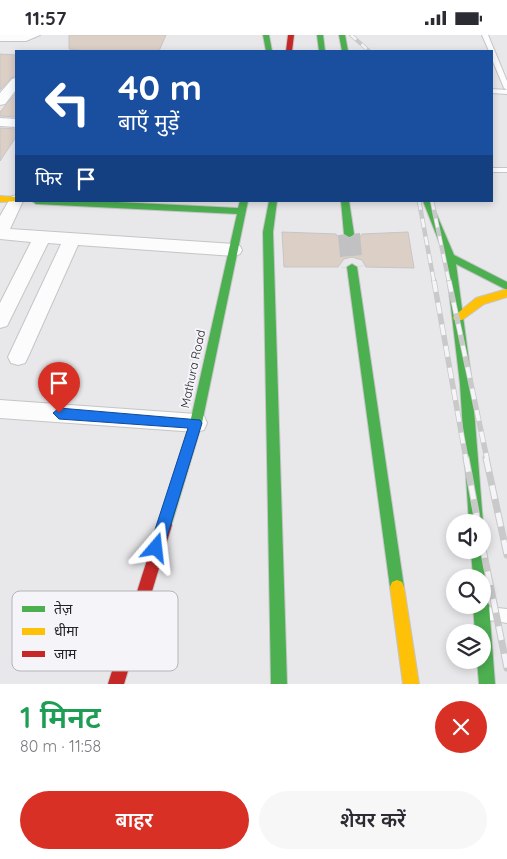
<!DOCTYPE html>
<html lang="hi">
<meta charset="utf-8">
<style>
:root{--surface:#fff;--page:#f7f7f7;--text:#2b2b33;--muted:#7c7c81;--accent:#d93025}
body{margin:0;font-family:Quicksand,"Noto Sans Devanagari",sans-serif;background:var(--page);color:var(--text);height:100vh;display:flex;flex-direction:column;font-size:19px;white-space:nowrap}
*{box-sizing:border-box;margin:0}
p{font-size:16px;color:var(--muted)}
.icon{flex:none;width:28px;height:28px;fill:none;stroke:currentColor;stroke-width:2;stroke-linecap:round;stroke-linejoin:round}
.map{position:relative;height:649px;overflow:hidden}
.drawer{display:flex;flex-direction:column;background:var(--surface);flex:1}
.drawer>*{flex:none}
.banner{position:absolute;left:15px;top:15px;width:478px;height:152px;border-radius:0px;box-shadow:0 2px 8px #0003;background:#1a4fa0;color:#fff;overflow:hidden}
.fabs{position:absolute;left:446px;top:479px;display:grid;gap:10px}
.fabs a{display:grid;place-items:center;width:45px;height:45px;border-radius:50%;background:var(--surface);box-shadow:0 2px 8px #0003;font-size:25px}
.pin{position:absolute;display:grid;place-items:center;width:42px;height:42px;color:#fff;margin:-51px -21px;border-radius:50% 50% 50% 0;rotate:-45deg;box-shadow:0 0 5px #0007}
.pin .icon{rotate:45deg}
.me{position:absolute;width:55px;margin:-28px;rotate:17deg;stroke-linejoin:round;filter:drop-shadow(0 0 4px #0008)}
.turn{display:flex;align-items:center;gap:18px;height:105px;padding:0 20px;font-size:22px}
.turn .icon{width:65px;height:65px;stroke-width:2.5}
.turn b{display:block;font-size:35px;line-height:42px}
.then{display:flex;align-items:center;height:48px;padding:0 20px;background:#0003;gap:10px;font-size:19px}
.round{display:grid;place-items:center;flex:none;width:52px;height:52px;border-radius:26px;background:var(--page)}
.summary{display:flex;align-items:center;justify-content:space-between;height:85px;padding:0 20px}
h1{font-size:30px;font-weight:600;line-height:38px;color:#1e9e55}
.button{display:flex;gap:10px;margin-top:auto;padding:10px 20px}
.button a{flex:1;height:58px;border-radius:30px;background:var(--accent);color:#fff;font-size:20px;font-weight:600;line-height:58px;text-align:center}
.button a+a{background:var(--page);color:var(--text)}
.status{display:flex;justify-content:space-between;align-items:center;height:35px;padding:0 25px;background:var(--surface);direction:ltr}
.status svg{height:14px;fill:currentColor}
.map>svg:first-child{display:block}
</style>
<div class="status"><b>11:57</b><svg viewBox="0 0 49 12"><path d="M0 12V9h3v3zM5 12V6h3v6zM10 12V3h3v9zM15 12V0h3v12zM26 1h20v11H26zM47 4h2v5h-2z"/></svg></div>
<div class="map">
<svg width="507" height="649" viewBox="0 0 507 649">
<rect width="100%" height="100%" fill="#e8e8eb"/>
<g fill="#dccfc6" stroke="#c6c5c6">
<polygon points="69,0 166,0 159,16 84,16 69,14"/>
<polygon points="0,19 16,20 16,41 11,43 0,55"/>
<polygon points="16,58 16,82 0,81 0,77"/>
<polygon points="0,93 16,94 16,102 0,126"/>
<polygon points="282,197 336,199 341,206 349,208 357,206 362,199 408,197 414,233 366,232 362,225 352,222 344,224 338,232 284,232"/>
</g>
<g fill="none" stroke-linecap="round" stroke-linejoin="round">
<polyline stroke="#c1c0c3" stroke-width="22" stroke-dasharray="22 11" stroke-linecap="butt" points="349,199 352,232"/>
<g stroke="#c5c5c7" stroke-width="2">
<g id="lane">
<polygon points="482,0 488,0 507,46 507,55 504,53 491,22 491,16 489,16"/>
<polygon points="491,54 507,55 507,59 491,58"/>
<rect x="491" y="133" width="16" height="4"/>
<polygon points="488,572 507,574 507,588 483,584 481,579 483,574"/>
</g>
</g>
<g stroke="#c5c5c7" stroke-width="2">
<g id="street">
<polygon points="0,0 40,0 26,6 0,6"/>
<polygon points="16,43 16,55 5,69 0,70 0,58 12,44"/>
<polygon points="0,83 16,84 16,92 0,91"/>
<polygon points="16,160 16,166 23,166 10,194 234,209 240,211 242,215 240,219 234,221 78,210 28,322 25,328 18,330 11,328 8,322 61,209 48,208 7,291 0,293 0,268 31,207 0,204 0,181 11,162"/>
<polygon points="0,365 196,379 204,381 207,388 204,395 196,397 0,383"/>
</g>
</g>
<g stroke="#c5c5c7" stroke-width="2">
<g id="fast">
<polygon points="263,0 269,0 272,16 266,16"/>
<polygon points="317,0 323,0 325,16 319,16"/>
<polygon points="339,0 345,0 348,16 342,16"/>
<polygon points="32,166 97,166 238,173 240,166 248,166 202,388 170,495 165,497 160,495 158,490 190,388 237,179 36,169"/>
<polygon points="269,166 277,166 273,197 287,649 271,649 263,197"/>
<polygon points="341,166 349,166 354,199 352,201 349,202 344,199"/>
<polygon points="423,166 431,166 454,220 507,247 507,255 456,229 472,349 483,488 482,489 482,488 469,488 460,349 445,222"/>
<polygon points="352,229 357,232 404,552 402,557 397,559 392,557 390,552 347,232"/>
<path d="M 482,510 C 487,519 489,538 485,547 L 482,548 L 482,542 L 473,542 L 471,515 L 482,515 Z"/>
<polygon points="482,563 486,565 489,570 495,649 479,649 477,625 482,625 482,598 475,598 473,570 482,570"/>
</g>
</g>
<g stroke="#c5c5c7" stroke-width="2">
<g id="slow">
<polygon points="0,161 16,162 16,166 20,166 0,167"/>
<polygon points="507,254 507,262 484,269 462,285 454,285 453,282 476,263"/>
<polygon points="397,545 402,547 404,552 419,649 403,649 390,552 392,547"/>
</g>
</g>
<g stroke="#c5c5c7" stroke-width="2">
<g id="jam">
<polygon points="288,0 294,0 292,16 286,16"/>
<polygon points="165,483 170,485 172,490 124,649 108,649 158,490 160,485"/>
</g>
</g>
<use href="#lane" fill="#fcfcfc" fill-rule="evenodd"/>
<use href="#street" fill="#fcfcfc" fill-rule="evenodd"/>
<use href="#fast" fill="#4caf50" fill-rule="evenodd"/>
<use href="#slow" fill="#ffc107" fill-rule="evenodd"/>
<use href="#jam" fill="#c62828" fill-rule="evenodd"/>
<g stroke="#c9c9c9" stroke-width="4">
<polyline id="rail-far3" points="351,0 369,16"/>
</g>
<g stroke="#c9c9c9" stroke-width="4.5">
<g id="rail-far2">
<polyline points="419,166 434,247"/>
<polyline points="432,166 449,247"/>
</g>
</g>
<g stroke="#c9c9c9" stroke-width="5.5">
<g id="rail-far1">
<polyline points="434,246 466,424"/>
<polyline points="449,246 487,424"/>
</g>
</g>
<g stroke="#c9c9c9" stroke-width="7">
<g id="rail">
<polyline points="466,423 478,488"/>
<polyline points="486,423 507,520"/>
<polyline points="482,509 507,633"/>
</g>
</g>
<use href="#rail-far3" stroke="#f4f4f9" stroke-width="2.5" stroke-dasharray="7" stroke-linecap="butt"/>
<use href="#rail-far2" stroke="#f4f4f9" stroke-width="3" stroke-dasharray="9" stroke-linecap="butt"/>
<use href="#rail-far1" stroke="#f4f4f9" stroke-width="4" stroke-dasharray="11" stroke-linecap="butt"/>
<use href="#rail" stroke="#f4f4f9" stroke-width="5" stroke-dasharray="14" stroke-linecap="butt"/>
</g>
<polygon fill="#1a73e8" stroke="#114b97" points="59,373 200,385 202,388 162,518 156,520 151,518 149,513 188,393 59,384 53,378"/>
<g text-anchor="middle" stroke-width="4" stroke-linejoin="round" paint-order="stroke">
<g font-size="12" fill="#232224" stroke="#f4f4f9">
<text transform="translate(193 334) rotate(-78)" y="4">Mathura Road</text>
</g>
</g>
<rect x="12" y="556" width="166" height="80" rx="8" fill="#f4f4f9" stroke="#b5b5b9" stroke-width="1"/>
<rect x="22" y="571" width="23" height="6" fill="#4caf50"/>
<rect x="22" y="593" width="23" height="7" fill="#ffc107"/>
<rect x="22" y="616" width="23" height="6" fill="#c62828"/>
<g font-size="14" fill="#232224">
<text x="54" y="579">तेज़</text>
<text x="54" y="601">धीमा</text>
<text x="54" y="624">जाम</text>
</g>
</svg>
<div class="fabs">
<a><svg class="icon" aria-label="sound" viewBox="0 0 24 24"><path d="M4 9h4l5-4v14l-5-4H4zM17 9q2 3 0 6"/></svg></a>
<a><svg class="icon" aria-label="search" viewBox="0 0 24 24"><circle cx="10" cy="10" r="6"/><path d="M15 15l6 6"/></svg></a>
<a><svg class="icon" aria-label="layers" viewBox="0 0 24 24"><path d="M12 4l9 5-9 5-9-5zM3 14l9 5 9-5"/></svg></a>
</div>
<div class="pin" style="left:59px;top:378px;background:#d93025"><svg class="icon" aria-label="arrive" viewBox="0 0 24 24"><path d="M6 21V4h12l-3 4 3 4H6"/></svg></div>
<svg class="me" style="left:156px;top:513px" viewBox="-20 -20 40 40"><path d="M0-17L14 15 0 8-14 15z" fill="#1a73e8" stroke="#fff" stroke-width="4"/></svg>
<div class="banner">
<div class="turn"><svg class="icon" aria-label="left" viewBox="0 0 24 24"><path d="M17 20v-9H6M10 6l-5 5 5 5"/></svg><div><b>40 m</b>बाएँ मुड़ें</div></div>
<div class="then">फिर<svg class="icon" aria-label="arrive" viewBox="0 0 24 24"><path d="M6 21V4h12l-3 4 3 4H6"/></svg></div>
</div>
</div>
<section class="drawer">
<div class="summary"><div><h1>1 मिनट</h1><p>80 m · 11:58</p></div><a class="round" style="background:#d93025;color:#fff"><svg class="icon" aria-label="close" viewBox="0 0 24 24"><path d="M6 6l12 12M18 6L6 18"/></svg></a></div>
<div class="button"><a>बाहर</a><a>शेयर करें</a></div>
</section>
